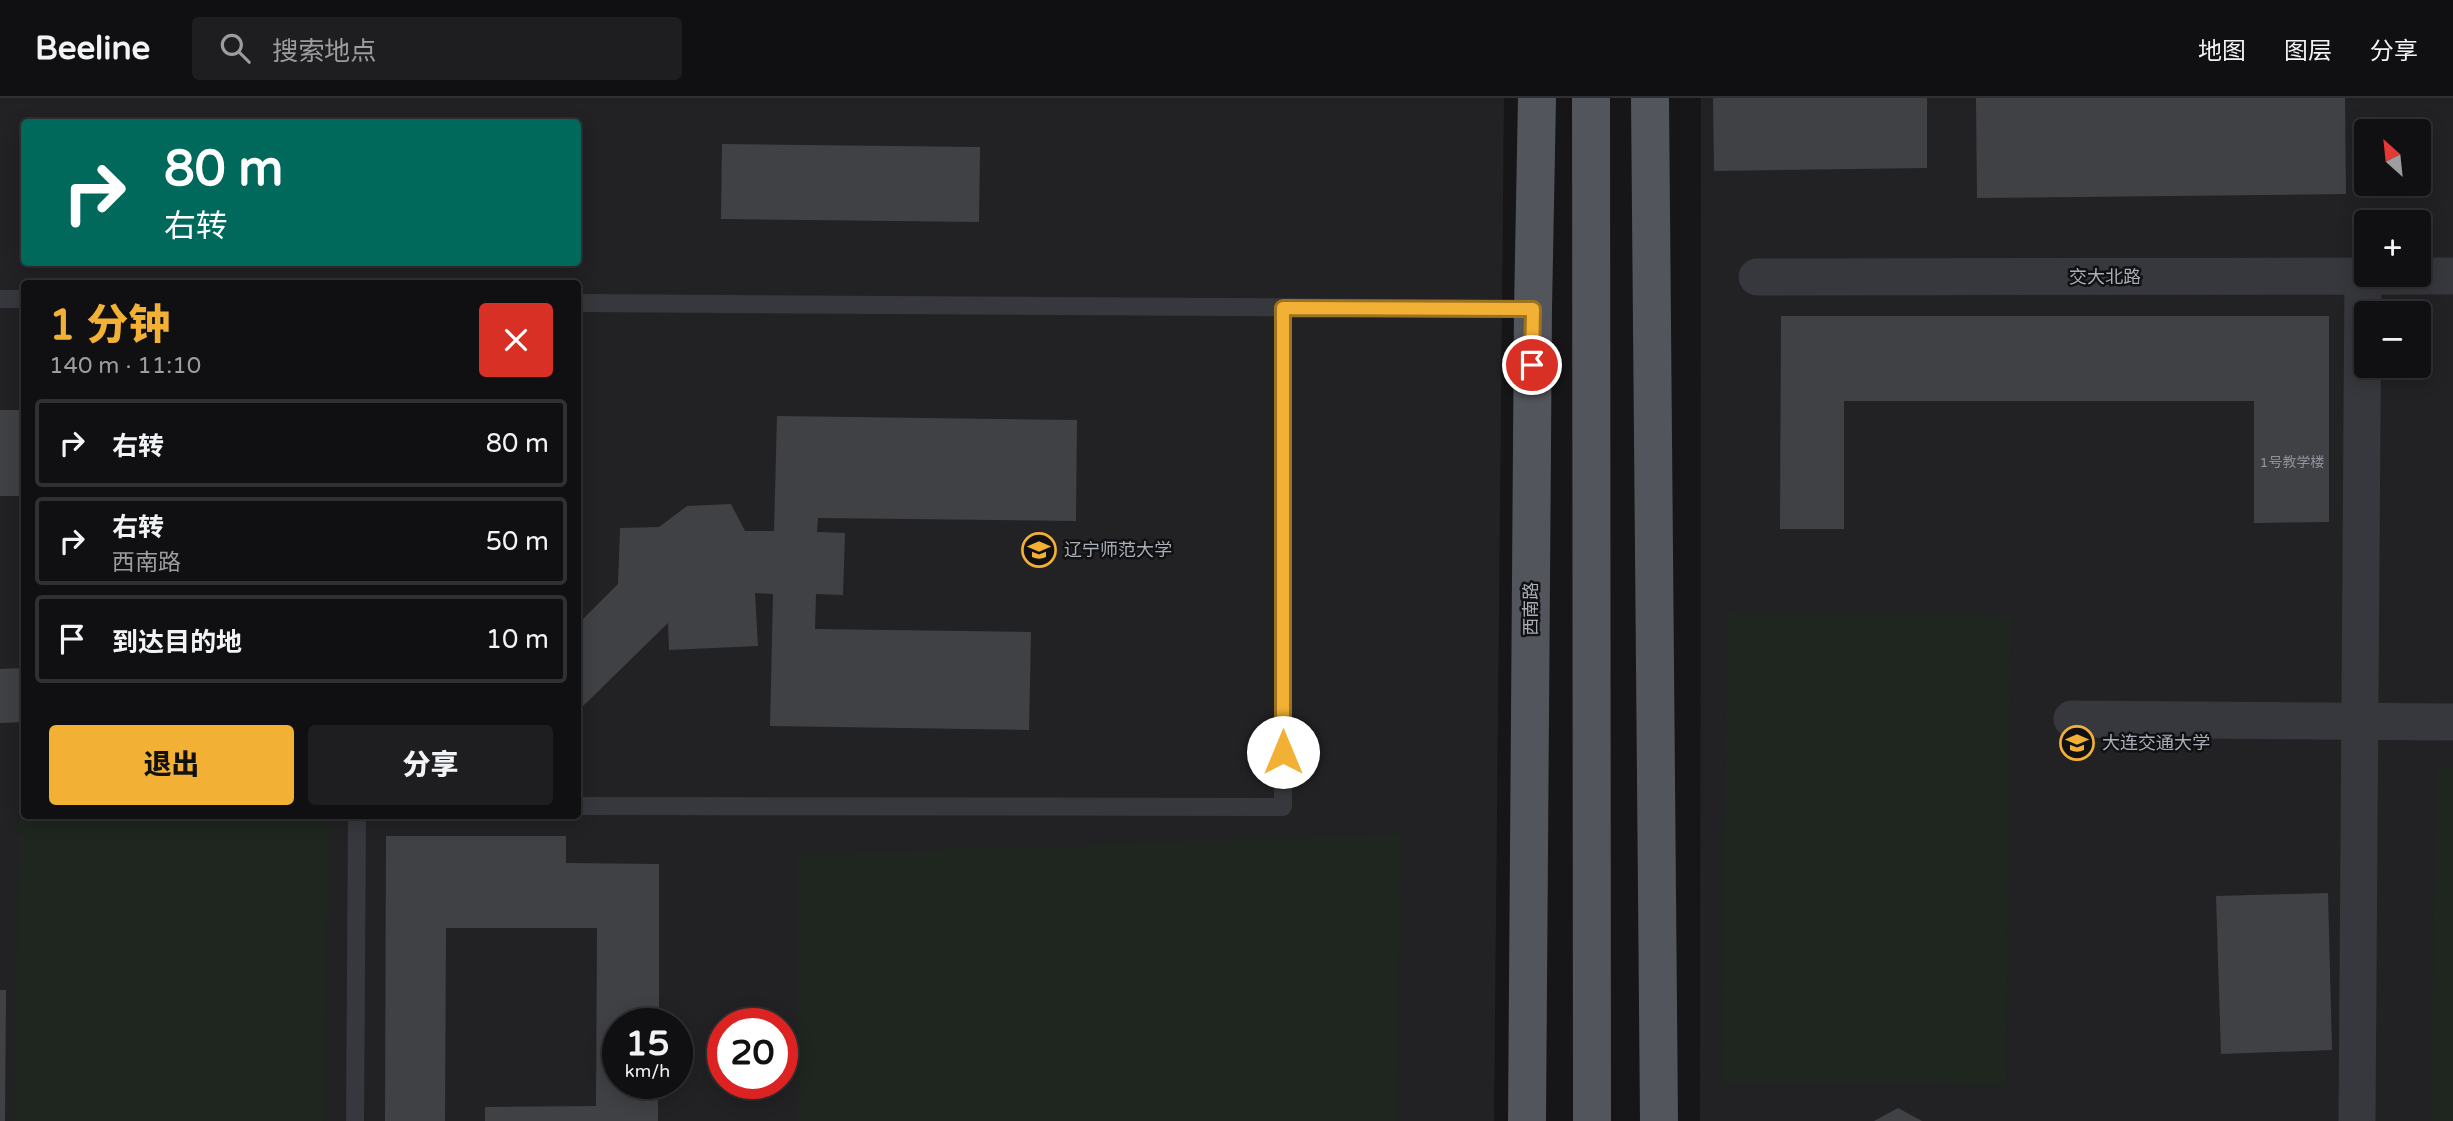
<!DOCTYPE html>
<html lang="zh">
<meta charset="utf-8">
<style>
:root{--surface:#101012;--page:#1e1e20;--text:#f1f3f6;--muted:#9c9d9f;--line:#303032;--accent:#f2b134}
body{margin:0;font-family:"Varela Round","Noto Sans SC",sans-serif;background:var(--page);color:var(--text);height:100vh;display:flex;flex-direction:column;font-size:26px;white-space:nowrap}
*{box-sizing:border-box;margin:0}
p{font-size:23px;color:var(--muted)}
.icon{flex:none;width:38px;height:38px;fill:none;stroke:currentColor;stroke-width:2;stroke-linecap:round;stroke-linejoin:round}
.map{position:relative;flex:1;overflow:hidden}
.details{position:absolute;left:21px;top:182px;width:560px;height:539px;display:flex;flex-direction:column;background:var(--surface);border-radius:7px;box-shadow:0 4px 18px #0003,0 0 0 2px var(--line)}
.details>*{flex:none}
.hud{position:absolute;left:21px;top:21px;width:560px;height:147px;border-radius:7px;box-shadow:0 4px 18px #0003,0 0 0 2px var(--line);background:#00695c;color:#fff;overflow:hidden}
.needle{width:46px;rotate:333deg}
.controls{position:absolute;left:2354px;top:21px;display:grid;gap:14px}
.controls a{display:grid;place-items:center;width:77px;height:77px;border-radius:7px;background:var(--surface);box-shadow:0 4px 18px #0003,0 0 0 2px var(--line);font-size:35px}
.speed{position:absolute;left:602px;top:910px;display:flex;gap:14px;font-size:35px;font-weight:700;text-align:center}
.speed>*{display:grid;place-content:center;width:91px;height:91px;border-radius:50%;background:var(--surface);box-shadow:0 4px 18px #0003,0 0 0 2px var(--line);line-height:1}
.speed small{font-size:18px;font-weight:400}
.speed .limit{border:10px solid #d22;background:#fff;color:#111}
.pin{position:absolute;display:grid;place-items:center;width:60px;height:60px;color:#fff;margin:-30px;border:4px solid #fff;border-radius:50%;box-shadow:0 2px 7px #0007}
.me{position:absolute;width:77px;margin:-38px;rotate:0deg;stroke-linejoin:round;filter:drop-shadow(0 0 5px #0008)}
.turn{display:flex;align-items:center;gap:24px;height:147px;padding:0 28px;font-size:32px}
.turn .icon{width:91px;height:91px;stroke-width:2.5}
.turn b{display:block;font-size:49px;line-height:60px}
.round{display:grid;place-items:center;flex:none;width:74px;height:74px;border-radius:7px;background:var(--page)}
.summary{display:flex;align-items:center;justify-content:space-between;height:119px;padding:0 28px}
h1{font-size:42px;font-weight:800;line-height:52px;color:var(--accent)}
.cta{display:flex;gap:14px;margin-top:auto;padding:14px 28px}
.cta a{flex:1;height:80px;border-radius:7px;background:var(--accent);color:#111;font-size:28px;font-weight:800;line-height:80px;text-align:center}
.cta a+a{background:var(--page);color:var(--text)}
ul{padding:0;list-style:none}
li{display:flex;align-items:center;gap:21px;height:88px;margin:0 14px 10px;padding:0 14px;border:4px solid var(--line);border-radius:7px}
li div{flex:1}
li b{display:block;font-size:26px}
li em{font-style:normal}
header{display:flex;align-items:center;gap:42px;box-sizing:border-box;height:98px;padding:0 35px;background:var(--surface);border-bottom:2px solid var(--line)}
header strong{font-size:33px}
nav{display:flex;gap:38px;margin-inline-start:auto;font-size:24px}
.search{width:490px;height:63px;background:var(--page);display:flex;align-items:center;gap:18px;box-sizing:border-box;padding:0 24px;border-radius:7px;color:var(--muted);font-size:26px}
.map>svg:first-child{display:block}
</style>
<header>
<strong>Beeline</strong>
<div class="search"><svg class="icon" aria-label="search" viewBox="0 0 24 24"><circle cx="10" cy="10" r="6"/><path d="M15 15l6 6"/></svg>搜索地点</div>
<nav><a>地图</a><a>图层</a><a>分享</a></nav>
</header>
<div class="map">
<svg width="2453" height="1023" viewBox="0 0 2453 1023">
<rect width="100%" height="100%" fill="#161618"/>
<g fill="#222225" fill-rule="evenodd">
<path d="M 0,0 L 1504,0 L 1494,1023 L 0,1023 ZM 24,24 L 578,24 L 578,164 L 24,164 ZM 24,186 L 578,186 L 578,718 L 24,718 ZM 618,926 L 677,926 L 677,985 L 618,985 ZM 723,926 L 782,926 L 782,985 L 723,985 Z"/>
<path d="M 1701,0 L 2453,0 L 2453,1023 L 1700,1023 ZM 2366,33 L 2418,33 L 2418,86 L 2366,86 ZM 2366,124 L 2418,124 L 2418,177 L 2366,177 ZM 2366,215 L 2418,215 L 2418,268 L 2366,268 Z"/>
</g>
<g fill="#1e261f">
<polygon points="1727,515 2011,517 2006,987 1722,985"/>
<polygon points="2436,672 2453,672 2453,1023 2431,1023"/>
<polygon points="20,683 24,683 24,718 329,718 323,1023 14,1023"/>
<polygon points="1401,736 1396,1023 798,1023 798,757"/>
</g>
<g fill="#404145">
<polygon points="1713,0 1927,0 1927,70 1714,73"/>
<polygon points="1976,0 2345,0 2346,96 1977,100"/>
<polygon points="722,46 980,49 979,124 721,121"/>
<polygon points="1781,218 2329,218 2329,424 2254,425 2254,303 1844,303 1844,431 1780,431"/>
<rect x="0" y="312" width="24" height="86"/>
<polygon points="777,318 1077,322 1076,423 818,420 817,434 845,435 843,497 816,496 815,531 1031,534 1029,632 770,628 773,496 755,495 758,548 669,552 668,525 578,613 578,526 618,486 620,430 659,429 687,408 731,406 745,433 774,433"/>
<polygon points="24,570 24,624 0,625 0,571"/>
<polygon points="386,738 566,738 566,765 659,766 659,926 618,926 618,985 658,985 658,1023 485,1023 485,1009 596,1008 597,830 446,830 445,1023 385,1023"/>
<polygon points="2328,795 2332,952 2221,956 2216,798"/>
<polygon points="0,892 6,892 5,1023 0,1023"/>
<polygon points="1898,1010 1922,1023 1874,1023"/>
</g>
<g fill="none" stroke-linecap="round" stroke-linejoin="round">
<g stroke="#37383d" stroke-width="18">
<polyline points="0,201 24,201"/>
<polyline points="578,205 1533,211"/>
<polyline points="578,708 1283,709 1283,210"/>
<polyline points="355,1023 357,718"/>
</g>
<g stroke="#37383d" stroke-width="37">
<polyline points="1757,179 2453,178"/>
<polyline points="2072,621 2453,624"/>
<polyline points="2357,1023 2363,179"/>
</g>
<g stroke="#53555c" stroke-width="38">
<polyline points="1591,0 1592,1023"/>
<polyline points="1650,0 1659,1023"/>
<polyline points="1527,1023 1533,211 1537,0"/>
</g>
</g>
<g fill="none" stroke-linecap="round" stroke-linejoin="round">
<g stroke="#9d7322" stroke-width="18">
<polyline id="route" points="1283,654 1283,210 1533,211 1532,267"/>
</g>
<use href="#route" stroke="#f2b134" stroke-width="12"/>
</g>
<defs>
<g id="university-ring" transform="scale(1.75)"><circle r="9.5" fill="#111113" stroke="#f2b134" stroke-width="1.5"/><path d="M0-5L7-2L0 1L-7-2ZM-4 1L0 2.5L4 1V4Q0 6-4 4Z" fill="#f2b134"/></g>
</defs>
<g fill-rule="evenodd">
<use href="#university-ring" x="1039" y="452"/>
<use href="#university-ring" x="2077" y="645"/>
</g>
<g text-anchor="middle" stroke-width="5" stroke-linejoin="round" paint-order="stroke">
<g font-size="14" fill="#8e929b">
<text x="2292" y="369">1号教学楼</text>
</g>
<g font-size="18" fill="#a8adb8" stroke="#111113">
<text x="2105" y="185">交大北路</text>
<text transform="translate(1531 511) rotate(-90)" y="6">西南路</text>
</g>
<g font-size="18" fill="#a8adb8" stroke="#111113" text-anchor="start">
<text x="1064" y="458">辽宁师范大学</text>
<text x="2102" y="651">大连交通大学</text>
</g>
</g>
</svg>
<div class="controls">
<a><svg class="needle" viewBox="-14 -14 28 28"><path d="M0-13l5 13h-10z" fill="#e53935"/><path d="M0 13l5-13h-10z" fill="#9c9d9f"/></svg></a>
<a>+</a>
<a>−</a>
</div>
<div class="speed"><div>15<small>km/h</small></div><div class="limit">20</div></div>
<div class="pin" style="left:1532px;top:267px;background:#d93025"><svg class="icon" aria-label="arrive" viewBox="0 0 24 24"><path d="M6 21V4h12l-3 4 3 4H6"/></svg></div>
<svg class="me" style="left:1283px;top:654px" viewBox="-20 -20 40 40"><circle r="19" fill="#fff"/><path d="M0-13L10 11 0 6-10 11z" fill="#f2b134"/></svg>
<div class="hud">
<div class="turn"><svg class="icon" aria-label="right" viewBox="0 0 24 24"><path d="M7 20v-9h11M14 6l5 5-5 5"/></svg><div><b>80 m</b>右转</div></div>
</div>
<section class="details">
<div class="summary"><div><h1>1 分钟</h1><p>140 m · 11:10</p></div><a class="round" style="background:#d93025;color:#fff"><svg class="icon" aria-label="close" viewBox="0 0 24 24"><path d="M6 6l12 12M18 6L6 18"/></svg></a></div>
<ul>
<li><svg class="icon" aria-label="right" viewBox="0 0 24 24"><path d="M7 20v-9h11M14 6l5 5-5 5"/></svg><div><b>右转</b></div><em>80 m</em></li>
<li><svg class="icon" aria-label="right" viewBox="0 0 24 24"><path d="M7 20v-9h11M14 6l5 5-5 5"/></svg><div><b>右转</b><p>西南路</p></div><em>50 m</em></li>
<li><svg class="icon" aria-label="arrive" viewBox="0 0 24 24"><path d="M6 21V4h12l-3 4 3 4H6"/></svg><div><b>到达目的地</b></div><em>10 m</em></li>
</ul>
<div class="cta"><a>退出</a><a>分享</a></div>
</section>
</div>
